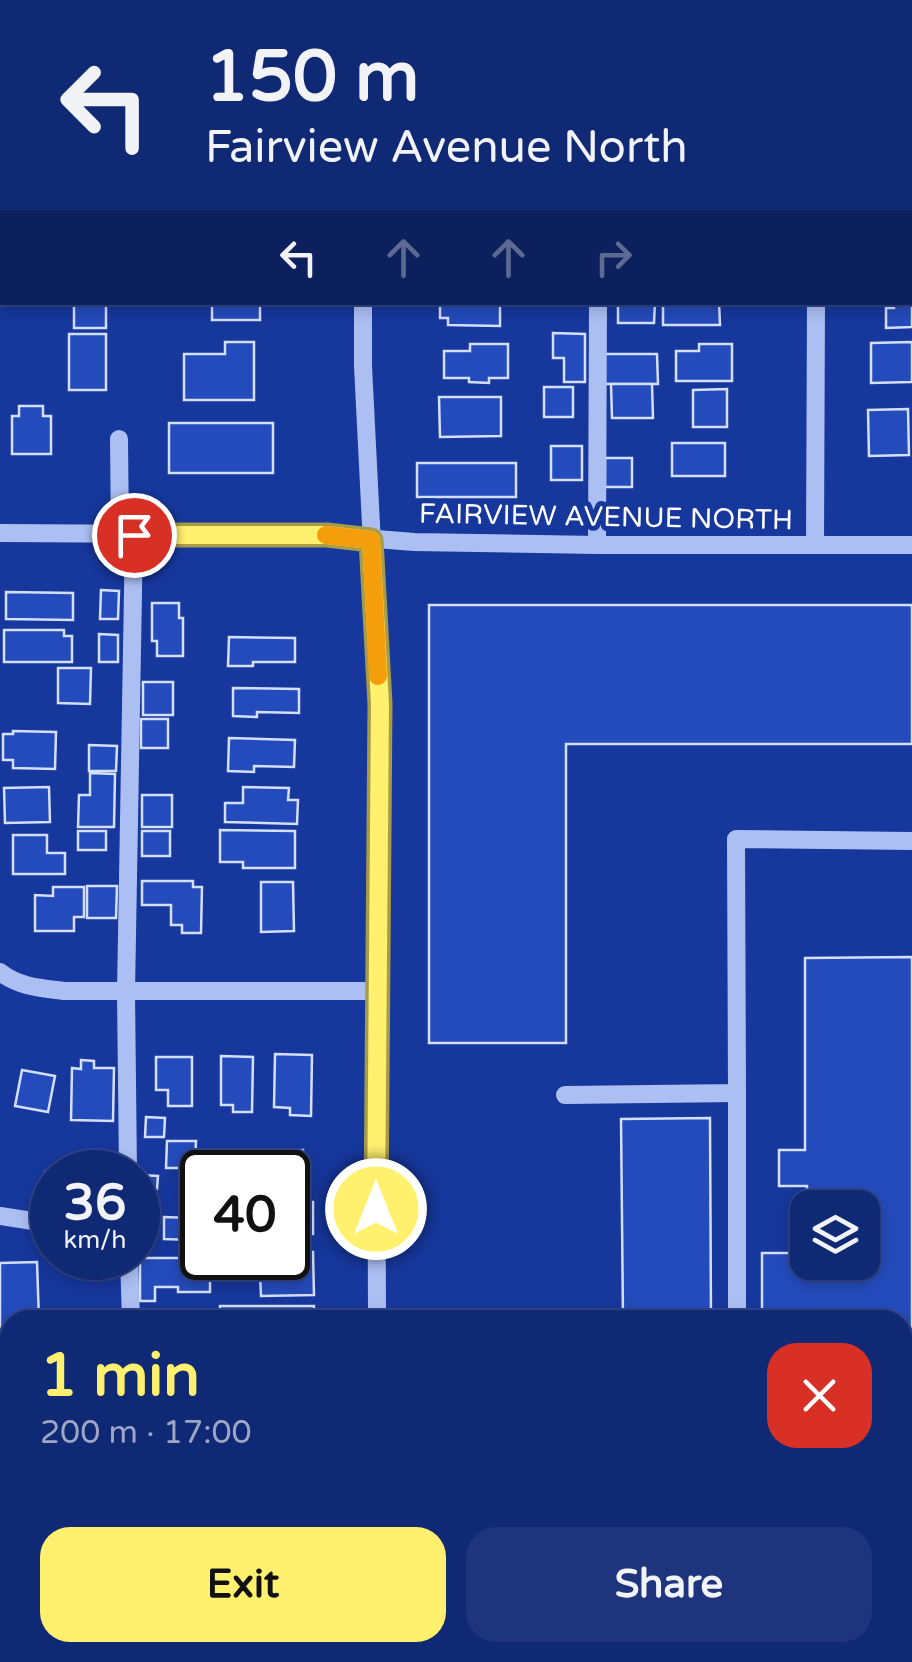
<!DOCTYPE html>
<meta charset="utf-8">
<style>
:root{--surface:#102975;--page:#1e357d;--text:#f1f3f6;--muted:#9ca6c5;--line:#304587;--accent:#fff06e}
body{margin:0;font-family:"Varela Round",sans-serif;background:var(--page);color:var(--text);height:100vh;display:flex;flex-direction:column;font-size:38px;white-space:nowrap}
*{box-sizing:border-box;margin:0}
p{font-size:32px;color:var(--muted)}
.icon{flex:none;width:55px;height:55px;fill:none;stroke:currentColor;stroke-width:2;stroke-linecap:round;stroke-linejoin:round}
.map{position:relative;flex:1;overflow:hidden}
.sheet{position:absolute;left:0px;top:1310px;width:912px;height:352px;display:flex;flex-direction:column;background:var(--surface);border-radius:30px 30px 0 0;box-shadow:0 5px 15px #0003,0 0 0 2px var(--line)}
.sheet>*{flex:none}
.banner{position:absolute;left:0px;top:0px;width:912px;height:305px;box-shadow:0 5px 15px #0003,0 0 0 2px var(--line);background:#102975;color:var(--text);overflow:hidden}
.tools{position:absolute;left:790px;top:1190px;display:grid;gap:20px}
.tools a{display:grid;place-items:center;width:90px;height:90px;border-radius:20px;background:var(--surface);box-shadow:0 5px 15px #0003,0 0 0 2px var(--line);font-size:50px}
.speed{position:absolute;left:30px;top:1150px;display:flex;gap:20px;font-size:50px;font-weight:700;text-align:center}
.speed>*{display:grid;place-content:center;width:130px;height:130px;border-radius:50%;background:var(--surface);box-shadow:0 5px 15px #0003,0 0 0 2px var(--line);line-height:1}
.speed small{font-size:25px;font-weight:400}
.speed .limit{border:5px solid #111;border-radius:15px;background:#fff;color:#111}
.pin{position:absolute;display:grid;place-items:center;width:85px;height:85px;color:#fff;margin:-42px;border:5px solid #fff;border-radius:50%;box-shadow:0 2px 10px #0007}
.me{position:absolute;width:110px;margin:-55px;rotate:0deg;stroke-linejoin:round;filter:drop-shadow(0 0 8px #0008)}
.turn{display:flex;align-items:center;gap:35px;height:210px;padding:0 40px;font-size:45px}
.turn .icon{width:130px;height:130px;stroke-width:2.5}
.turn b{display:block;font-size:70px;line-height:85px}
.lanes{display:flex;align-items:center;height:95px;padding:0 40px;background:#0003;justify-content:center;gap:50px;direction:ltr}
.lanes .off{opacity:.35}
.round{display:grid;place-items:center;flex:none;width:105px;height:105px;border-radius:30px;background:var(--page)}
.headline{display:flex;align-items:center;justify-content:space-between;height:170px;padding:0 40px}
h1{font-size:60px;font-weight:700;line-height:75px;color:var(--accent)}
.cta{display:flex;gap:20px;margin-top:auto;padding:20px 40px}
.cta a{flex:1;height:115px;border-radius:30px;background:var(--accent);color:#111;font-size:40px;font-weight:700;line-height:115px;text-align:center}
.cta a+a{background:var(--page);color:var(--text)}
.map>svg:first-child{display:block}
</style>
<div class="map">
<svg width="912" height="1662" viewBox="0 0 912 1662">
<rect width="100%" height="100%" fill="#16379c"/>
<g fill="#244bbb" stroke="#d4dffd" stroke-width="2.5" fill-rule="evenodd">
<polygon points="910,295 912,295 912,327 886,328 886,308 894,308 894,302 910,302"/>
<rect x="74" y="302" width="32" height="26"/>
<rect x="212" y="302" width="48" height="18"/>
<polygon points="440,302 500,304 500,326 448,325 448,318 440,318"/>
<polygon points="618,302 655,302 654,323 618,323"/>
<polygon points="663,302 719,302 720,325 663,325"/>
<polygon points="553,333 585,334 585,382 564,382 564,358 553,358"/>
<rect x="69" y="334" width="37" height="56"/>
<polygon points="225,342 254,342 254,400 184,400 184,354 225,354"/>
<polygon points="912,342 912,382 871,383 871,343"/>
<polygon points="470,344 508,344 508,378 489,378 489,383 469,382 469,378 444,378 444,351 470,351"/>
<polygon points="699,344 732,344 732,381 676,381 676,351 699,351"/>
<polygon points="603,354 657,354 658,384 603,384"/>
<polygon points="611,384 652,384 653,418 612,418"/>
<rect x="544" y="387" width="29" height="30"/>
<polygon points="727,389 727,427 693,427 693,390"/>
<polygon points="439,397 501,397 501,436 440,437"/>
<polygon points="19,406 43,406 43,416 51,416 51,454 12,454 12,416 19,416"/>
<polygon points="908,409 909,455 869,456 868,410"/>
<rect x="169" y="423" width="104" height="50"/>
<rect x="672" y="443" width="53" height="33"/>
<rect x="551" y="446" width="31" height="34"/>
<rect x="605" y="458" width="27" height="29"/>
<rect x="417" y="463" width="99" height="34"/>
<polygon points="101,590 119,591 118,619 100,619"/>
<polygon points="6,592 73,593 73,620 6,619"/>
<polygon points="152,603 179,603 179,618 183,618 183,656 157,656 157,641 152,641"/>
<polygon points="429,605 912,605 912,744 566,744 566,1043 429,1043"/>
<polygon points="4,630 64,630 64,636 72,636 72,662 4,662"/>
<polygon points="99,634 118,635 118,662 99,662"/>
<polygon points="229,637 295,638 295,662 253,662 253,666 228,666"/>
<polygon points="58,668 91,668 90,704 58,703"/>
<rect x="143" y="682" width="30" height="33"/>
<polygon points="233,688 299,689 299,713 257,712 257,717 233,716"/>
<rect x="141" y="719" width="27" height="29"/>
<polygon points="13,731 56,732 55,769 13,768 13,760 3,760 3,734 13,734"/>
<polygon points="229,738 295,740 294,767 254,766 254,772 228,771"/>
<polygon points="89,745 117,746 116,771 89,771"/>
<polygon points="90,773 115,774 114,827 78,827 79,795 90,795"/>
<polygon points="49,787 50,822 5,823 4,788"/>
<polygon points="243,787 289,788 288,800 298,800 297,824 225,822 225,803 243,803"/>
<rect x="142" y="795" width="30" height="32"/>
<polygon points="220,830 295,831 295,868 243,868 243,862 220,862"/>
<rect x="78" y="831" width="28" height="19"/>
<rect x="142" y="831" width="28" height="25"/>
<polygon points="13,835 47,835 47,853 65,853 65,874 13,874"/>
<polygon points="142,881 193,881 193,887 202,887 201,933 182,933 182,925 171,925 171,905 142,905"/>
<polygon points="261,882 293,882 294,931 261,932"/>
<polygon points="87,886 117,886 116,918 87,918"/>
<polygon points="53,887 84,887 84,917 74,917 74,931 35,931 35,895 53,896"/>
<path d="M 912,957 L 912,1662 L 799,1662 L 799,1652 L 902,1652 L 902,1320 L 762,1320 L 762,1253 L 798,1253 L 798,1202 L 807,1202 L 807,1186 L 779,1186 L 779,1150 L 805,1150 L 805,958 ZM 808,1208 L 862,1208 L 862,1262 L 808,1262 Z"/>
<polygon points="275,1054 312,1055 311,1116 290,1115 290,1108 274,1107"/>
<polygon points="221,1056 253,1057 252,1112 233,1112 233,1105 221,1105"/>
<polygon points="156,1057 192,1057 192,1106 168,1106 168,1090 156,1090"/>
<polygon points="81,1060 94,1061 94,1068 114,1068 113,1121 71,1120 72,1068 81,1069"/>
<polygon points="22,1070 55,1076 48,1112 15,1106"/>
<polygon points="146,1117 165,1118 164,1137 145,1137"/>
<polygon points="710,1118 711,1320 623,1320 621,1119"/>
<polygon points="167,1141 196,1141 195,1168 166,1168"/>
<polygon points="303,1150 304,1186 288,1186 288,1172 252,1172 252,1151"/>
<polygon points="45,1172 53,1172 52,1206 44,1205"/>
<polygon points="141,1175 158,1176 157,1189 141,1188"/>
<rect x="288" y="1202" width="25" height="32"/>
<polygon points="164,1217 191,1218 191,1240 164,1239"/>
<polygon points="288,1252 313,1252 314,1295 261,1296 260,1274 253,1275 252,1258 288,1258"/>
<polygon points="140,1258 210,1258 210,1292 178,1292 178,1287 155,1287 155,1301 140,1301"/>
<polygon points="37,1262 39,1320 10,1320 10,1344 0,1344 0,1263"/>
<rect x="220" y="1306" width="94" height="14"/>
<rect x="0" y="1602" width="10" height="39"/>
<rect x="234" y="1652" width="73" height="10"/>
<rect x="436" y="1652" width="44" height="10"/>
</g>
<g fill="none" stroke-linecap="round" stroke-linejoin="round">
<g stroke="#acbff3" stroke-width="18">
<polyline points="363,0 363,2"/>
<polyline points="599,2 599,0"/>
<polyline points="818,2 818,0"/>
<polyline points="363,302 363,366 380,703 376,991 377,1320"/>
<polyline points="119,439 120,535"/>
<polyline points="0,533 327,535 414,542 597,545 912,545"/>
<polyline points="597,545 598,302"/>
<polyline points="815,545 816,302"/>
<path d="M 0,972 C 19,987 41,988 64,991 L 376,991"/>
<polyline points="737,1093 737,1320"/>
<polyline points="565,1095 737,1093 736,839 912,841"/>
<polyline points="128,1172 126,992 134,535"/>
<polyline points="0,1216 52,1224"/>
<polyline points="129,1258 131,1320"/>
<polyline points="0,1494 10,1489"/>
<polyline points="131,1652 131,1662"/>
<polyline points="377,1652 377,1662"/>
<polyline points="739,1652 739,1662"/>
<polyline points="513,1662 513,1652"/>
</g>
</g>
<g fill="none" stroke-linecap="round" stroke-linejoin="round">
<g stroke="#a69c48" stroke-width="25">
<polyline id="route" points="134,535 327,535 371,540 380,704 376,1209"/>
</g>
<use href="#route" stroke="#fff06e" stroke-width="18"/>
<polyline stroke="#f59e0b" stroke-width="18" points="326,535 371,540 378,676"/>
</g>
<g text-anchor="middle" stroke-width="10" stroke-linejoin="round" paint-order="stroke">
<g font-size="28" fill="#fff" stroke="#16379c">
<text transform="translate(606 516) rotate(1)" y="10">FAIRVIEW AVENUE NORTH</text>
</g>
</g>
</svg>
<div class="tools">
<a><svg class="icon" aria-label="layers" viewBox="0 0 24 24"><path d="M12 4l9 5-9 5-9-5zM3 14l9 5 9-5"/></svg></a>
</div>
<div class="speed"><div>36<small>km/h</small></div><div class="limit">40</div></div>
<div class="pin" style="left:134px;top:535px;background:#d93025"><svg class="icon" aria-label="arrive" viewBox="0 0 24 24"><path d="M6 21V4h12l-3 4 3 4H6"/></svg></div>
<svg class="me" style="left:376px;top:1209px" viewBox="-20 -20 40 40"><circle r="17" fill="#fff06e" stroke="#fff" stroke-width="3"/><path d="M0-11L8 9 0 5-8 9z" fill="#fff"/></svg>
<div class="banner">
<div class="turn"><svg class="icon" aria-label="left" viewBox="0 0 24 24"><path d="M17 20v-9H6M10 6l-5 5 5 5"/></svg><div><b>150 m</b>Fairview Avenue North</div></div>
<div class="lanes"><svg class="icon" aria-label="left" viewBox="0 0 24 24"><path d="M17 20v-9H6M10 6l-5 5 5 5"/></svg><svg class="icon off" aria-label="ahead" viewBox="0 0 24 24"><path d="M12 20V5M6 11l6-6 6 6"/></svg><svg class="icon off" aria-label="ahead" viewBox="0 0 24 24"><path d="M12 20V5M6 11l6-6 6 6"/></svg><svg class="icon off" aria-label="right" viewBox="0 0 24 24"><path d="M7 20v-9h11M14 6l5 5-5 5"/></svg></div>
</div>
<section class="sheet">
<div class="headline"><div><h1>1 min</h1><p>200 m · 17:00</p></div><a class="round" style="background:#d93025;color:#fff"><svg class="icon" aria-label="close" viewBox="0 0 24 24"><path d="M6 6l12 12M18 6L6 18"/></svg></a></div>
<div class="cta"><a>Exit</a><a>Share</a></div>
</section>
</div>
